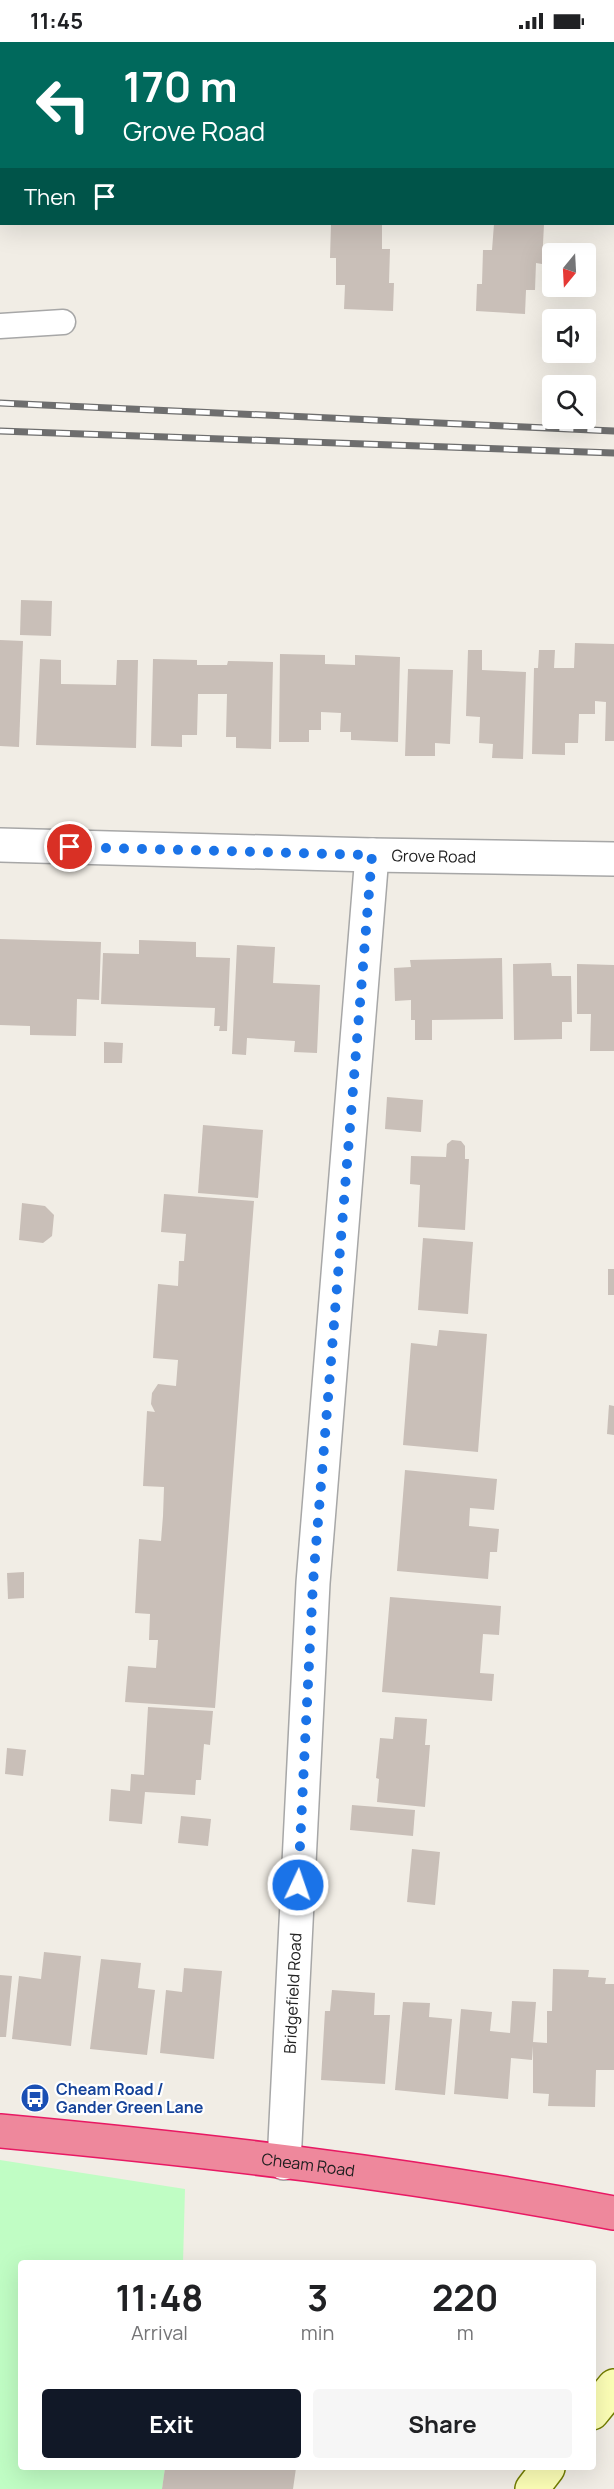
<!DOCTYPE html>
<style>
:root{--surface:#fff;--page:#f6f6f6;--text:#202124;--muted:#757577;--accent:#111827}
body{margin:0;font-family:Manrope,sans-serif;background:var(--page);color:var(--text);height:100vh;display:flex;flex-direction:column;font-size:22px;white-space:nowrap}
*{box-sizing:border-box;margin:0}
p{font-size:20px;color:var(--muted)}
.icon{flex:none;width:33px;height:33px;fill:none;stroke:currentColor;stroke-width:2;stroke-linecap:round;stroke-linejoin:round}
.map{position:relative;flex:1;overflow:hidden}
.details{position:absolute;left:18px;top:2218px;width:578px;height:210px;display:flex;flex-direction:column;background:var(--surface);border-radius:6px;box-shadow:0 6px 24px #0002}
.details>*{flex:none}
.banner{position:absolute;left:0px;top:0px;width:615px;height:183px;box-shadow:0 6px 24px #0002;background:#00695c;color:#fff;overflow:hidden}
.needle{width:39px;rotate:198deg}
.tools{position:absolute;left:542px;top:201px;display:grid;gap:12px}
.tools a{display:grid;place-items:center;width:54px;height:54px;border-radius:6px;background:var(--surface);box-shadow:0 6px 24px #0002;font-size:30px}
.pin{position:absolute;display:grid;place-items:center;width:51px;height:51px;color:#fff;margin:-26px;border:3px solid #fff;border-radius:50%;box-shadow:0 2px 6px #0007}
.me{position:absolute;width:66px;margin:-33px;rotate:3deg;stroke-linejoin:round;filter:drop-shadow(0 0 4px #0008)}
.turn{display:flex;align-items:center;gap:21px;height:126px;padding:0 24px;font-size:27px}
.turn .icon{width:78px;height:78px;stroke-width:2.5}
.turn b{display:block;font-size:42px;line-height:51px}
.then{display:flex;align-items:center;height:57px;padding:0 24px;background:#0003;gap:12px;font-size:22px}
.eta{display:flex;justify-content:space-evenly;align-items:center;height:102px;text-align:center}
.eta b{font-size:36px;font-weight:700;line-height:42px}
.cta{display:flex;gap:12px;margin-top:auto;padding:12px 24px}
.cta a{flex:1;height:69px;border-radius:6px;background:var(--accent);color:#fff;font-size:24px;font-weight:700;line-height:69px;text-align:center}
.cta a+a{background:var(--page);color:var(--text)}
.status{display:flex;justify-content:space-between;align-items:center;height:42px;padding:0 30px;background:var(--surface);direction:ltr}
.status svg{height:16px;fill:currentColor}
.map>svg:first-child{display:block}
</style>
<div class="status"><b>11:45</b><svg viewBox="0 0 49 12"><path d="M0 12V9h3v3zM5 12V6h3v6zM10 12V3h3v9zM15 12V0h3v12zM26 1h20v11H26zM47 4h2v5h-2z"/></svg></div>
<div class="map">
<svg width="614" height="2447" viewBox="0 0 614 2447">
<rect width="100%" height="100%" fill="#f1ede5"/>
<polygon fill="#c0fdc4" points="0,2118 185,2147 183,2221 21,2222 21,2426 165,2426 162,2447 0,2447"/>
<g fill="#c9bfb8">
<polygon points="331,182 382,182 382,207 390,207 389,241 394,241 393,269 344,267 345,243 336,243 336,216 330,216"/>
<polygon points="494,182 544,182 542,222 536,221 535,248 526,248 525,272 476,269 477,242 482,242 483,208 492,208"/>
<polygon points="21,558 52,559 51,594 20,593"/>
<polygon points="0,598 23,599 19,705 0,704"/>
<polygon points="575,601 614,602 614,699 605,699 606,660 595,659 595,672 579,672 578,701 565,701 565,713 532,712 534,626 538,626 539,608 555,608 554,626 574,626"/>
<polygon points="468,608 482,608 482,628 526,630 523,717 492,716 493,702 479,701 480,675 466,674"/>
<polygon points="280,612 325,613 325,622 355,623 355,613 400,615 398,700 351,698 351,690 340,690 341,671 321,670 321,688 309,688 309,700 279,700"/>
<polygon points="40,617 61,618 61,642 116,643 117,618 138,618 136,706 36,703"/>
<polygon points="153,617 197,618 197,623 227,623 228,619 273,620 271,707 236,706 236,695 226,695 227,652 198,652 197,693 182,693 182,705 151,704"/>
<polygon points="408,627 453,628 450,702 435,701 435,714 405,714"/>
<polygon points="0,897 101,900 99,958 77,957 76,994 30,993 30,984 0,983"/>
<polygon points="139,898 196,900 196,915 230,916 227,989 219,989 220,984 214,984 215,966 101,962 103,911 139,912"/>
<polygon points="237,903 275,905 273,941 320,943 317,1011 294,1010 295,999 247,996 246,1013 232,1012"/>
<polygon points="502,916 503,977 432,978 432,998 415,998 415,978 411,978 411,958 395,959 394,926 411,925 410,918"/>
<polygon points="551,921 552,934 571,934 572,980 562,980 562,997 514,998 513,922"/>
<polygon points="577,922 614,923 614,1009 590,1009 591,972 577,972"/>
<polygon points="104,1000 123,1001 122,1021 104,1021"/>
<polygon points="387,1055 423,1058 421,1090 385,1087"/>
<polygon points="203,1083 263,1088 258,1156 198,1151"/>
<polygon points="452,1098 461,1099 465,1104 465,1117 469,1117 465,1188 418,1185 420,1143 410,1142 411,1114 446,1115 447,1102"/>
<polygon points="164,1152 254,1159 215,1666 125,1660 128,1624 156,1626 158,1598 149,1598 150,1572 135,1571 139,1497 161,1499 163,1474 164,1445 143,1444 147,1369 155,1370 151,1362 152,1351 158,1342 176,1344 178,1318 153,1316 158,1242 178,1244 179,1219 184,1219 186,1192 161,1190"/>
<polygon points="22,1161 45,1164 54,1173 52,1194 43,1201 19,1198"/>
<polygon points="423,1196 473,1200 468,1272 418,1268"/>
<rect x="608" y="1227" width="6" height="26"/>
<polygon points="439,1288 487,1292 478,1410 403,1403 411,1301 437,1304"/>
<polygon points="609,1363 614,1364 614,1393 607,1392"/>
<polygon points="405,1428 497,1437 494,1468 470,1466 469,1484 499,1487 497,1510 490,1510 488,1537 397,1529"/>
<polygon points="24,1530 24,1556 8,1557 7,1531"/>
<polygon points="390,1555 501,1564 499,1593 483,1592 480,1631 494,1632 492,1659 382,1650"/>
<polygon points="148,1665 213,1669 210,1703 204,1702 201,1738 196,1738 195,1753 145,1750 142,1782 109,1779 111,1747 130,1749 131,1732 144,1733"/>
<polygon points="395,1675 427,1677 425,1703 430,1703 425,1765 377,1760 379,1737 376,1736 380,1696 393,1697"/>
<polygon points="7,1706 26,1708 23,1734 5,1732"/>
<polygon points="352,1763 415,1768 413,1794 350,1788"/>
<polygon points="181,1774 211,1777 208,1804 178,1801"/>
<polygon points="412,1807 440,1810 435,1863 407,1860"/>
<polygon points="44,1910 81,1914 71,2004 12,1997 19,1934 41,1937"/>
<polygon points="101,1917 141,1921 138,1946 155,1948 147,2013 90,2007"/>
<polygon points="184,1926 222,1929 214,2017 160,2011 166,1948 182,1950"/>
<polygon points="553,1927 589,1928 588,1935 606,1936 605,1942 614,1942 614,2028 596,2028 595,2065 548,2064 549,2052 533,2051 533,2004 532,2018 511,2016 508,2057 454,2052 461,1967 492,1970 490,1989 510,1991 512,1959 536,1960 533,2000 547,2001 547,1969 552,1969"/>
<polygon points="0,1933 12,1934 6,1995 0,1995"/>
<polygon points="332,1948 375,1951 374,1973 390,1973 385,2042 321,2038 325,1969 330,1969"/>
<polygon points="403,1960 430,1961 429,1975 452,1977 445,2053 395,2048"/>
<polygon points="165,2426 296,2426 293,2447 162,2447"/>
</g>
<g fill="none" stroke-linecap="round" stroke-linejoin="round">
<g stroke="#a7a7a7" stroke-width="27">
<polyline id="lane" points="0,284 63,280"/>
</g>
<g stroke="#a7a7a7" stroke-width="36">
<g id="street">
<polyline points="453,2 453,0"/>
<path id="s1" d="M 0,803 L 372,813 L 614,817"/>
<path id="s2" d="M 284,2121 L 313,1541 L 372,813"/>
</g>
</g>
<g stroke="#727d00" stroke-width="36">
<g id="secondary">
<polyline points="88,2 92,0"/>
<polyline points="0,31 2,31"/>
<polyline points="592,2371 614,2344"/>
<polyline points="532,2447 548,2426"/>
</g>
</g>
<g stroke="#e81963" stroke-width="36">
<g id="highway">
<path id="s3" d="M 0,2089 C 205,2108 412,2132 614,2171"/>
</g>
</g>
<use href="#lane" stroke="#fff" stroke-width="24"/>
<use href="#street" stroke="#fff" stroke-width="33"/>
<use href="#secondary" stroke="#fcfeb6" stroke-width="33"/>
<use href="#highway" stroke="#ee889c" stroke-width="33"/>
<g stroke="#6e6e6e" stroke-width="7">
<g id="rail">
<polyline points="0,361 614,389"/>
<polyline points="0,389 614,411"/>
</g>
</g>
<use href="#rail" stroke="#fff" stroke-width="4.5" stroke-dasharray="14" stroke-linecap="butt"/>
</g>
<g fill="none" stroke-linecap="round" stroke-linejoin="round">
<polyline stroke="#1a73e8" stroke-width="10" stroke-dasharray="0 18" points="70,805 372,813 313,1541 298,1843"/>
</g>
<defs>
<g id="bus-disc" transform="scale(1.5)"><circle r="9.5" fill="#1a4fb4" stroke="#fff"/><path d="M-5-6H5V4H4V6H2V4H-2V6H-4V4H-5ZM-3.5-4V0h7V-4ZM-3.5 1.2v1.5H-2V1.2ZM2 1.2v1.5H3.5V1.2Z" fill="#fff"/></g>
</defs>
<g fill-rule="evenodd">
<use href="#bus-disc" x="35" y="2056"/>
</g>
<g text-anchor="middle" stroke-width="4.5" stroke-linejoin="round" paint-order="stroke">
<g font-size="16" fill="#202020" stroke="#fff">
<text dy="6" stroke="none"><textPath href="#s1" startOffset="434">Grove Road</textPath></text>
<text dy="6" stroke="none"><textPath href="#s2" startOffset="170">Bridgefield Road</textPath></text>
<text dy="6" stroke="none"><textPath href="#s3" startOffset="310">Cheam Road</textPath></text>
</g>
<g font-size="16" font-weight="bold" fill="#164399" stroke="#fff" text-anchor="start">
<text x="56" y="2053">Cheam Road /<tspan x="56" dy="18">Gander Green Lane</tspan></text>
</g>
</g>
</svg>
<div class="tools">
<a><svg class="needle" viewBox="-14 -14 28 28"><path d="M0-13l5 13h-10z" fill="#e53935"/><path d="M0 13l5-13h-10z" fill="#757577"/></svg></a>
<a><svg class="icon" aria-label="sound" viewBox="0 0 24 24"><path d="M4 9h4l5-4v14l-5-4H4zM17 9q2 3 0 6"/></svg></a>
<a><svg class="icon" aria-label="search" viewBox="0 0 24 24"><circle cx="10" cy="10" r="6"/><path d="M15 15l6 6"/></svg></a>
</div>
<div class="pin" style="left:70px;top:805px;background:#d93025"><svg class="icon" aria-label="arrive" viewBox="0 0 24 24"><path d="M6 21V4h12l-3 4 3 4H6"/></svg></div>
<svg class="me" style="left:298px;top:1843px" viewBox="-20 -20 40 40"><circle r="17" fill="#1a73e8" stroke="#fff" stroke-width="3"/><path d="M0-11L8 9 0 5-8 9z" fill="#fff"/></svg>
<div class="banner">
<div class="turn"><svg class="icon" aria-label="left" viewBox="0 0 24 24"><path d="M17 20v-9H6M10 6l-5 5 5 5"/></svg><div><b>170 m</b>Grove Road</div></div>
<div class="then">Then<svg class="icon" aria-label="arrive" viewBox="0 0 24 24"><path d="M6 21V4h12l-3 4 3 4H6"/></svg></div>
</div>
<section class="details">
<div class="eta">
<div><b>11:48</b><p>Arrival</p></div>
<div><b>3</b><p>min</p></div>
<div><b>220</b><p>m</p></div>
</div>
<div class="cta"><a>Exit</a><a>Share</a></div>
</section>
</div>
